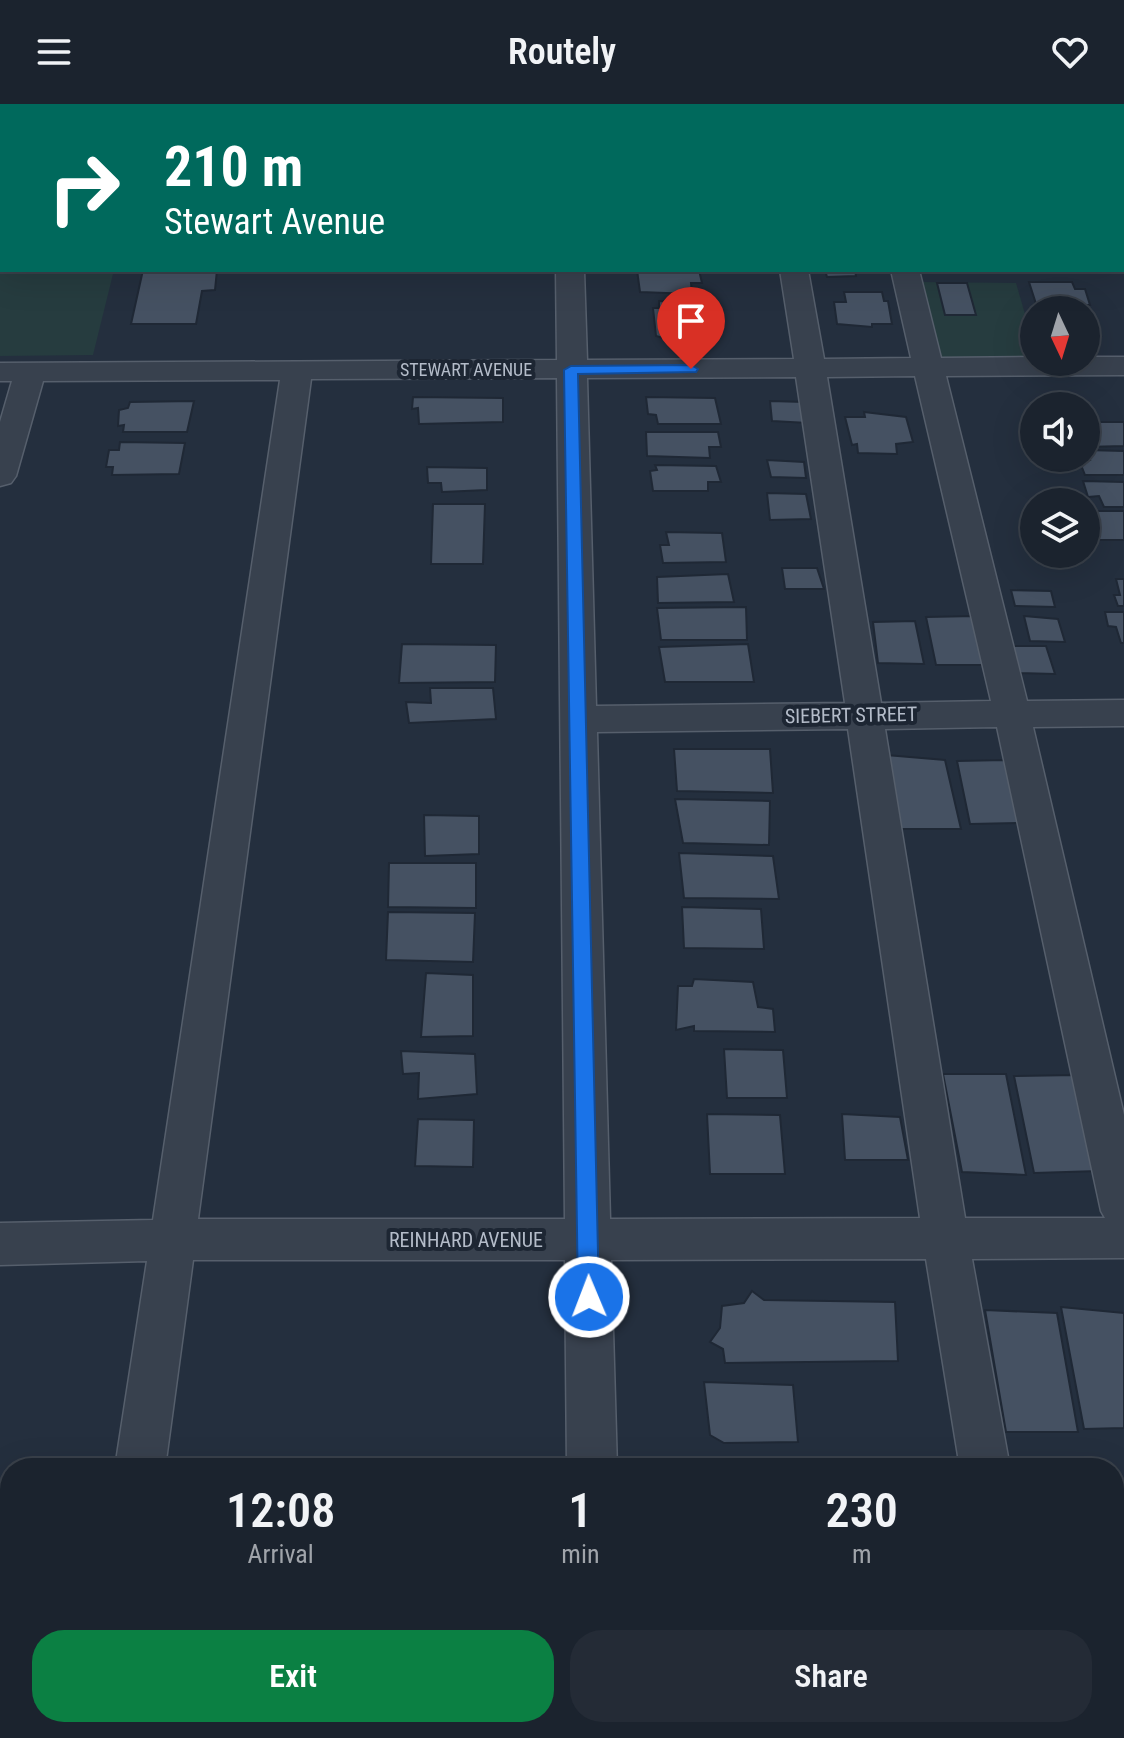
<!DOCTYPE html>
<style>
:root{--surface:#1b232e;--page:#242b36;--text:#f1f3f6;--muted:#a0a4aa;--line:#39404a;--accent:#0b8043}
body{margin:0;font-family:"Roboto Condensed",sans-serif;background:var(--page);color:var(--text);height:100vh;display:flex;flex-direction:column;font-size:30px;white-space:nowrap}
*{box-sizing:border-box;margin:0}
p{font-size:26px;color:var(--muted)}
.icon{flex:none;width:44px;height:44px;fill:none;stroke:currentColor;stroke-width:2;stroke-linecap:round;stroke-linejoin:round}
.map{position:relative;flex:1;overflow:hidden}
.panel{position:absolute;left:0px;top:1354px;width:1124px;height:280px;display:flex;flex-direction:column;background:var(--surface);border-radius:32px 32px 0 0;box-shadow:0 8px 32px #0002,0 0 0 2px var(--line)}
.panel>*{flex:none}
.top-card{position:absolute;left:0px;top:0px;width:1124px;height:168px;box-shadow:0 8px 32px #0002,0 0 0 2px var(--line);background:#00695c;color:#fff;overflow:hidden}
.needle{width:52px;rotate:176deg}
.fabs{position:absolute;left:1020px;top:192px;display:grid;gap:16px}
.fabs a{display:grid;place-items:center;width:80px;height:80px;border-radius:50%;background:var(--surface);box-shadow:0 8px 32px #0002,0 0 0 2px var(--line);font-size:40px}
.pin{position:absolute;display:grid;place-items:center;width:68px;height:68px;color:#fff;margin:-82px -34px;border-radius:50% 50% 50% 0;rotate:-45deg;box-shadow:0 0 8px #0007}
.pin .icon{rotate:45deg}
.me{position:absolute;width:88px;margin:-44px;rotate:359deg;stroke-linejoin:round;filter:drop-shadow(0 0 6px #0008)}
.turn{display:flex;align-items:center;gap:28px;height:168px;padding:0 32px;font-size:36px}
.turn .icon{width:104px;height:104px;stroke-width:2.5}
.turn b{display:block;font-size:56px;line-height:68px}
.eta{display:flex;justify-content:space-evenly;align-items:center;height:136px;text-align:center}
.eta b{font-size:48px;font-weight:600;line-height:56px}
.cta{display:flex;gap:16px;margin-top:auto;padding:16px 32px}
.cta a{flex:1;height:92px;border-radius:32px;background:var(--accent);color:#fff;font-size:32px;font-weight:600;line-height:92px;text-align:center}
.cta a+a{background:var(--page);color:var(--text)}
header{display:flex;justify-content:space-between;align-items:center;height:104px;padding:0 32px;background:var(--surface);font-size:36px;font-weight:600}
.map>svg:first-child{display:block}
</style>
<header><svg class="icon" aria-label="menu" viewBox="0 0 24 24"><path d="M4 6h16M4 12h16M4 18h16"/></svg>Routely<svg class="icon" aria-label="heart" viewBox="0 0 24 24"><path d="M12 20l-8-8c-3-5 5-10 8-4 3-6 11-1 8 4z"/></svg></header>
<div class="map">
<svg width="1124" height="1634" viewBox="0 0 1124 1634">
<rect width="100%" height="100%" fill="#242f3e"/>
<g fill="#263c3f">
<polygon points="0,0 155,0 2,2 2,166 114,166 93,251 0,252"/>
<polygon points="920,178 1016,179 1034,241 1034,252 940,254"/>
</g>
<g fill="#455162" stroke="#1f2835" stroke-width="2">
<polygon points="143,166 217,166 215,186 202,187 196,220 131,220"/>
<polygon points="637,166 699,166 702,179 691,179 692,190 640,188"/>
<polygon points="825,166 855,166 856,172 827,173"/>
<polygon points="1029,178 1072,178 1075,185 1085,185 1090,201 1079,201 1080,206 1038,206"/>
<polygon points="937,179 967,179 976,211 945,211"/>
<polygon points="844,188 882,188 884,197 888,197 892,220 872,220 872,223 837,220 834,198 846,198"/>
<polygon points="659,197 715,200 717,225 676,225 677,232 670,236 656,232 653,204 659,204"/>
<polygon points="1096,216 1101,232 1089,232 1092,241 1086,241 1086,217"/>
<polygon points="413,293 503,294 503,318 419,320 418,304 412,305"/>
<polygon points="646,293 715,294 721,320 658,320 656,311 648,310"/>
<polygon points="194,297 187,328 123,328 124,321 118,322 119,306 128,304 130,298"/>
<polygon points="770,297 805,298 808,319 772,317"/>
<polygon points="864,308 906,313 913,338 896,340 897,350 858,349 857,340 852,341 845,313 865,313"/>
<polygon points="1086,318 1124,318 1124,342 1086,343"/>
<polygon points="646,328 718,328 721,343 709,343 710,354 647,352"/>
<polygon points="120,338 185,339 179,370 112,371 113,363 106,363 109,346 119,346"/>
<polygon points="1087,346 1124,347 1124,371 1085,371 1079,356 1090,356"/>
<polygon points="767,356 804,358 806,374 771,373"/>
<polygon points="655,361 716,362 721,378 708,378 708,387 653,387 650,367 657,366"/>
<polygon points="427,363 487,364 487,386 442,388 441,379 428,379"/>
<polygon points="1083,377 1124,378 1124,403 1104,403 1099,392 1088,393"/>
<polygon points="767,389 806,390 811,415 770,416"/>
<polygon points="433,400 485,400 483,460 431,460"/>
<polygon points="1086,407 1124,407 1124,436 1092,436 1086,425"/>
<polygon points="666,428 722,429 726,458 663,459 660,441 669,441"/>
<polygon points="782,464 817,464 824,485 785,485"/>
<polygon points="728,470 734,498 658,499 657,473"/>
<polygon points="1116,475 1124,475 1124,502 1118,502 1114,491 1120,491"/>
<polygon points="1011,486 1051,487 1055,503 1015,502"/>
<polygon points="746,503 747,536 661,536 657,504"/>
<polygon points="1105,508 1124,508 1124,539 1121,539 1116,523 1108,522"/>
<polygon points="975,512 985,561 936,561 926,513"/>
<polygon points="1024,512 1058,515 1065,538 1030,537"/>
<polygon points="915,517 924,560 878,559 873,518"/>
<polygon points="402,540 496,541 495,578 399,579"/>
<polygon points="748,540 754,578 665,578 659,543"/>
<polygon points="1010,542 1046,542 1055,570 1018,569"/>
<polygon points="430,584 493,584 496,615 409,619 406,598 431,599"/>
<polygon points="674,645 770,645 773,689 677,687"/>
<polygon points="886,651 945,656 961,725 901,725"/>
<polygon points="1005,656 1020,719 970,720 957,657"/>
<polygon points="675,695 770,697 769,741 683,739"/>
<polygon points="424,711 479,712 479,750 425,752"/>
<polygon points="679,749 773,752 779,795 684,794"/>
<polygon points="389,759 476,759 476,804 388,803"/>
<polygon points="682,803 761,805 764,845 684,844"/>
<polygon points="388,808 475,809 473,858 386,856"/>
<polygon points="426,869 473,871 473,932 421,933"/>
<polygon points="694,875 753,878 758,903 773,905 775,928 694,927 694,922 676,926 678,882 692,882"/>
<polygon points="724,945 783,946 787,994 727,994"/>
<polygon points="401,947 475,950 477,990 418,995 419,969 403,970"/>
<polygon points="943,970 1006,970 1026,1071 962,1068"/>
<polygon points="1076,971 1099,1067 1034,1069 1014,972"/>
<polygon points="707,1010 780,1011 785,1070 710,1070"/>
<polygon points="842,1010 900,1013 908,1056 845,1056"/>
<polygon points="418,1015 474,1016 473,1063 415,1062"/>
<polygon points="752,1187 764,1196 895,1198 898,1257 725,1259 723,1245 710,1238 720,1224 722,1202 744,1199"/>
<polygon points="1061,1203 1124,1209 1124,1324 1084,1325"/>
<polygon points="985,1206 1057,1209 1078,1328 1006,1328"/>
<polygon points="704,1278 793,1281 798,1338 724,1339 710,1331"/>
<polygon points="709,1354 805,1354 806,1364 710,1364"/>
</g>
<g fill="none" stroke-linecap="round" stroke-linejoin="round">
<g stroke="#565f6c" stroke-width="3">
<g id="minor">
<rect x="556" y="0" width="26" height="2"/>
<polygon points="752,0 778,0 779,2 753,2"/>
<polygon points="853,0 879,0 880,2 854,2"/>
<polygon points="1066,0 1092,0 1093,2 1067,2"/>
<rect x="1122" y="109" width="2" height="21"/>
<path d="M 556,166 L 584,166 L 587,256 L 794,255 L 780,166 L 808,166 L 824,255 L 911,254 L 891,166 L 919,166 L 941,254 L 1034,253 L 1034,258 L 1086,258 L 1086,253 L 1124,253 L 1124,271 L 946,272 L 1027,597 L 1124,596 L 1124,622 L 1033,623 L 1124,1011 L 1124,1154 L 972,1155 L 1010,1364 L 960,1364 L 926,1155 L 611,1156 L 617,1364 L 567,1364 L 565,1156 L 193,1156 L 165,1364 L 115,1364 L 147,1157 L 0,1161 L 0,1119 L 153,1116 L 280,276 L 43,277 L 16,372 L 11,379 L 0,382 L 0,318 L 12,277 L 0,277 L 0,259 L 557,256 ZM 915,272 L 991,597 L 881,599 L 827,273 ZM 796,273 L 845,599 L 596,602 L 587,274 ZM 557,274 L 565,1115 L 198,1115 L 311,275 ZM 997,623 L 1101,1107 L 1105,1114 L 965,1114 L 885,625 ZM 848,625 L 920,1114 L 610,1115 L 597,628 Z"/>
<rect x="0" y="1431" width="10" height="52"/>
<rect x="1114" y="1431" width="10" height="52"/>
<rect x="569" y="1624" width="54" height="10"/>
<polygon points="1005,1624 1059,1624 1061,1634 1007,1634"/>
</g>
</g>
<use href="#minor" fill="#38414e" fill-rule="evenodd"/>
</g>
<polygon fill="#1a73e8" stroke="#114b97" stroke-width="2" points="691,261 698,265 696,268 578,270 599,1193 596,1199 589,1202 581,1199 578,1193 564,266 571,262"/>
<g text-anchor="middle" stroke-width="8" stroke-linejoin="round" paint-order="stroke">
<g font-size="18" fill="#b4bcc9" stroke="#1d2633">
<text x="466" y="272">STEWART AVENUE</text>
</g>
<g font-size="20" fill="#b4bcc9" stroke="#1d2633">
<text transform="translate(851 611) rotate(-1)" y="7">SIEBERT STREET</text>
<text x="466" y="1143">REINHARD AVENUE</text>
</g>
</g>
</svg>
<div class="fabs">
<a><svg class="needle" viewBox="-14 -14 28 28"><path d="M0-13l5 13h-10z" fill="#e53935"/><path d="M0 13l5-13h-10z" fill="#a0a4aa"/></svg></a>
<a><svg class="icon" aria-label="sound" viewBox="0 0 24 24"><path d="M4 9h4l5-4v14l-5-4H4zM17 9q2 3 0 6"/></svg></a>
<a><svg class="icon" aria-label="layers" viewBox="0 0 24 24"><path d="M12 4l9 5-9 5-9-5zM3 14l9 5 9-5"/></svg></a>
</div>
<div class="pin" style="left:691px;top:265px;background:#d93025"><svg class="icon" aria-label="arrive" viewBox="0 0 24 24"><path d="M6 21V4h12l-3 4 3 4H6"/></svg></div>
<svg class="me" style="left:589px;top:1193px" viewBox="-20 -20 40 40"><circle r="17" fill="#1a73e8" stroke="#fff" stroke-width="3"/><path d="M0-11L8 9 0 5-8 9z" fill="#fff"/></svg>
<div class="top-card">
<div class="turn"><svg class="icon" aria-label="right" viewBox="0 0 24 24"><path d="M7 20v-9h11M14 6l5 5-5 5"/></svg><div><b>210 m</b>Stewart Avenue</div></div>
</div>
<section class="panel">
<div class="eta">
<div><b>12:08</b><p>Arrival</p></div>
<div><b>1</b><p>min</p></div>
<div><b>230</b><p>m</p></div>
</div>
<div class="cta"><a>Exit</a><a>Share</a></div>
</section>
</div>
